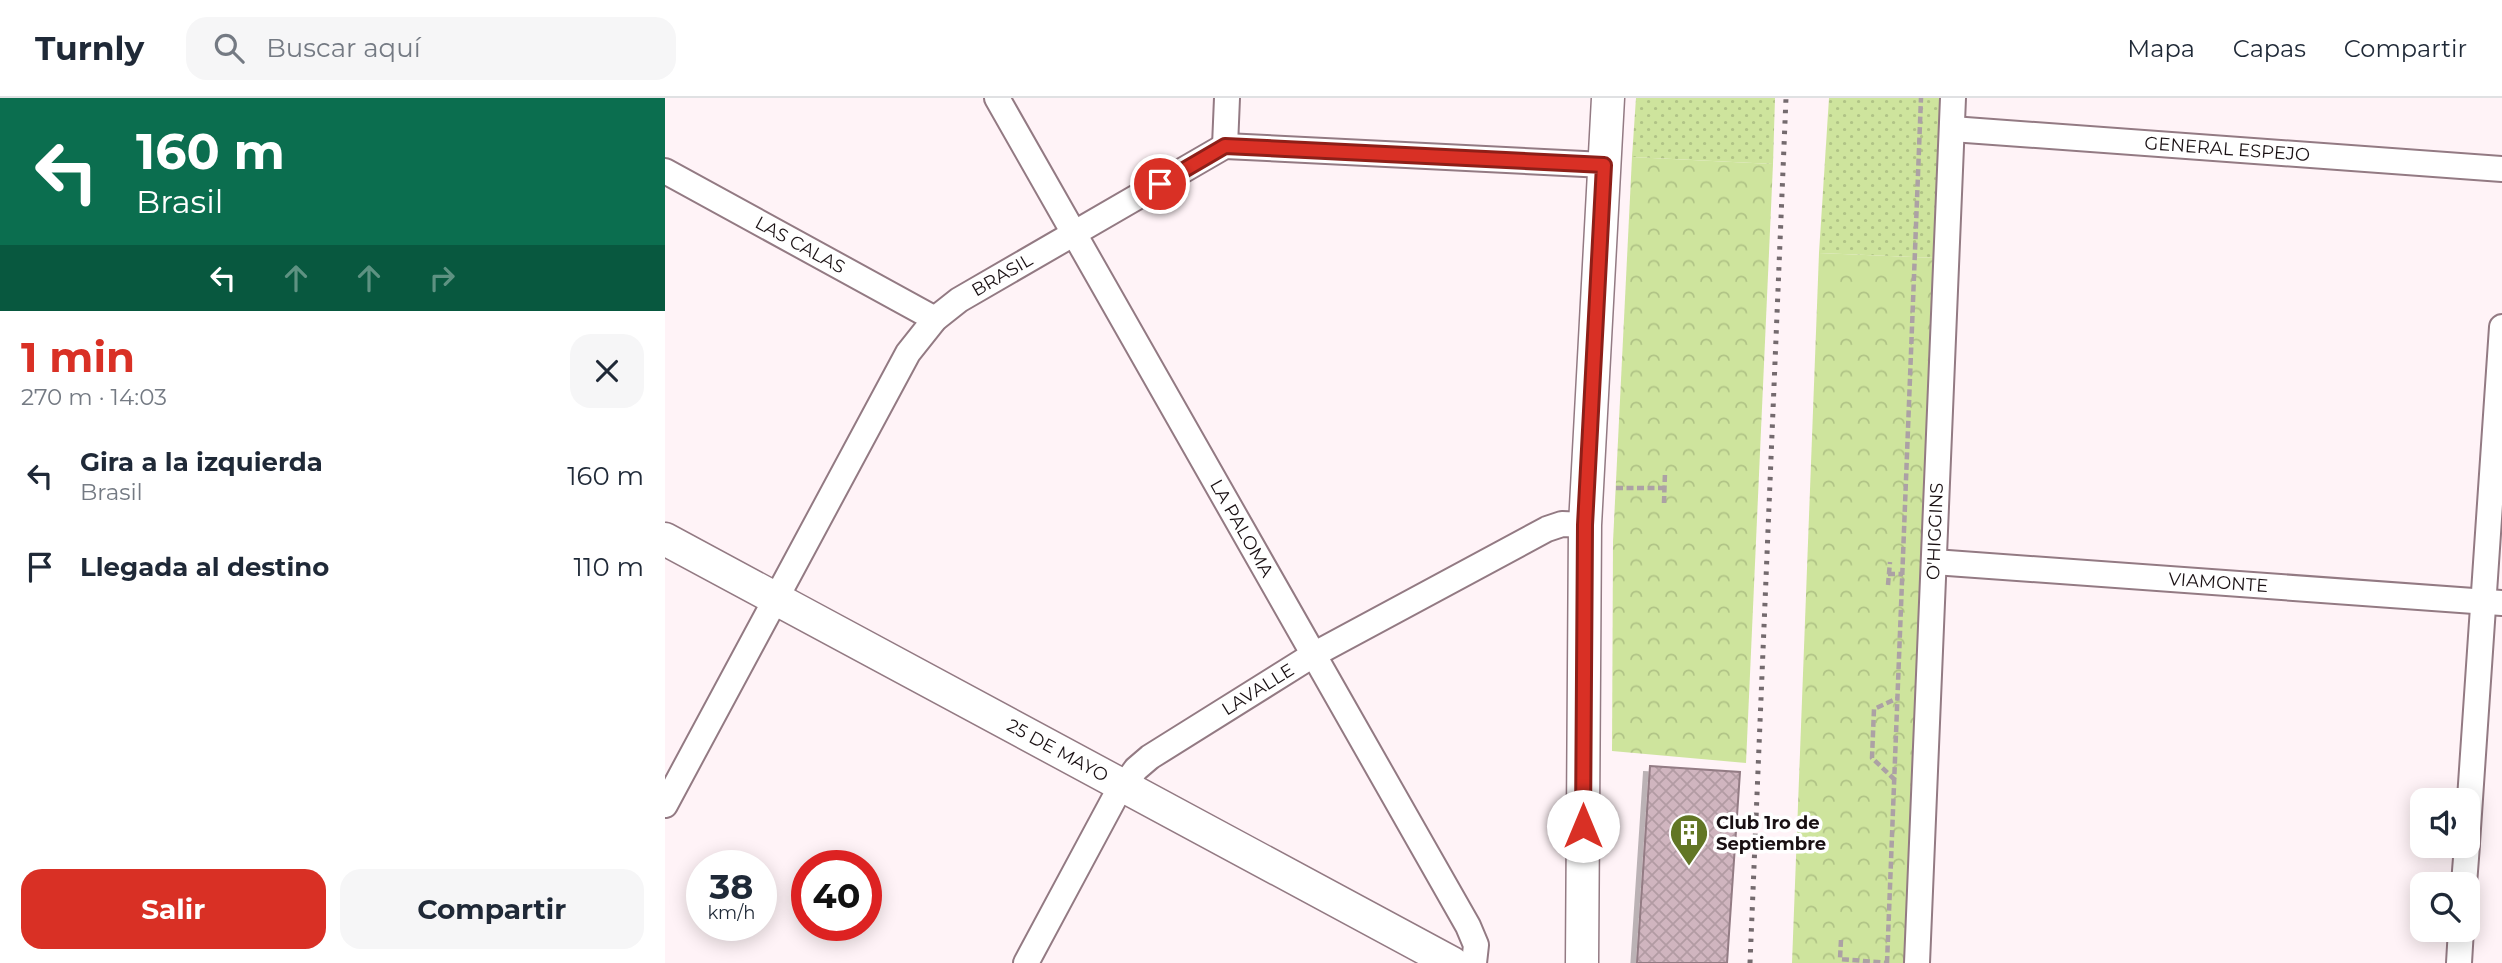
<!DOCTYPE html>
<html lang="es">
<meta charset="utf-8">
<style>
:root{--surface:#fff;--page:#f6f6f7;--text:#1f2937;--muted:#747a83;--line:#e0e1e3;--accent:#d93025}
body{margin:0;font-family:Montserrat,sans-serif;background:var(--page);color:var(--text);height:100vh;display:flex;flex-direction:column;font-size:26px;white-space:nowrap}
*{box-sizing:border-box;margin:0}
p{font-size:23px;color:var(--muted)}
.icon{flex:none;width:38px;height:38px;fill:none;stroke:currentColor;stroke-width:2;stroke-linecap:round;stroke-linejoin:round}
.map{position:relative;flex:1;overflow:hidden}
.drawer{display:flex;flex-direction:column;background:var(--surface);width:665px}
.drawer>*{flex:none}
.guide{background:#0b6e4f;color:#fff;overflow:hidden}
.fabs{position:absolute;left:1745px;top:690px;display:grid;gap:14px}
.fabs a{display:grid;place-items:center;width:70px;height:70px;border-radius:14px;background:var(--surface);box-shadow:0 4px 18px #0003;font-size:35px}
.speed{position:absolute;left:21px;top:752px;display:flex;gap:14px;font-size:35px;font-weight:700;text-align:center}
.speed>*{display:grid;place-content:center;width:91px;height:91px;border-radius:50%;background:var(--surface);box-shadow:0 4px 18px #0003;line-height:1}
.speed small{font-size:18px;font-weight:400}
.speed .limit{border:10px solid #d22;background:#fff;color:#111}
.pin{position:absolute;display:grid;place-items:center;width:60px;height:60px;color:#fff;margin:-30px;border:4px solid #fff;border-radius:50%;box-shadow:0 2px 7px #0007}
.me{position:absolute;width:77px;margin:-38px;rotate:0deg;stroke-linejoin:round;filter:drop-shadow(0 0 5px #0008)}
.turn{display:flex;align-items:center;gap:24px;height:147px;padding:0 21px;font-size:32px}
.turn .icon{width:91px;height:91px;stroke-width:2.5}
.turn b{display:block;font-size:49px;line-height:60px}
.lanes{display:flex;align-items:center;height:66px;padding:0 21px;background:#0003;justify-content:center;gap:35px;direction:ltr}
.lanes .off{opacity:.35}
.round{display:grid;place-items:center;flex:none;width:74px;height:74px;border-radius:21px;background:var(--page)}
.headline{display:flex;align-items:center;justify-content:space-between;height:119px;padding:0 21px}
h1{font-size:42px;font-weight:700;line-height:52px;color:var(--accent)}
.action{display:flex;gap:14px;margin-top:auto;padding:14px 21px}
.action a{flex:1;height:80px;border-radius:21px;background:var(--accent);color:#fff;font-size:28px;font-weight:700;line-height:80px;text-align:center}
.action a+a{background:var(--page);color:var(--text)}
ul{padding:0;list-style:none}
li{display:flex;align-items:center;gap:21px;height:91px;padding:0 21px}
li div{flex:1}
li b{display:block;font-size:26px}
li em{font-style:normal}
header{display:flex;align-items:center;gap:42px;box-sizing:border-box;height:98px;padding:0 35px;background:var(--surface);border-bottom:2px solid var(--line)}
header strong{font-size:33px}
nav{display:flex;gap:38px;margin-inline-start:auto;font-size:24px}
.search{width:490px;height:63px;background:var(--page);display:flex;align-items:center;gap:18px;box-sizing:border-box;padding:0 24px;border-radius:21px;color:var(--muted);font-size:26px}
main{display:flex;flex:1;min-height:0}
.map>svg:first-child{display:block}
</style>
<header>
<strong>Turnly</strong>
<div class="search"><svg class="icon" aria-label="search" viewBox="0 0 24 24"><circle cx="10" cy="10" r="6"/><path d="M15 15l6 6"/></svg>Buscar aquí</div>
<nav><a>Mapa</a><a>Capas</a><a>Compartir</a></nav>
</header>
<main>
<section class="drawer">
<div class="guide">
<div class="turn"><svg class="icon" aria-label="left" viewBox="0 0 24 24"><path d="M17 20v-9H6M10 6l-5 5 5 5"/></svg><div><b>160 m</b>Brasil</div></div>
<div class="lanes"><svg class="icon" aria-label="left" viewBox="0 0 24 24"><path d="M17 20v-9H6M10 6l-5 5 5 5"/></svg><svg class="icon off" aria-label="ahead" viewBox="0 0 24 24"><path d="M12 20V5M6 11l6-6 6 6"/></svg><svg class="icon off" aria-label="ahead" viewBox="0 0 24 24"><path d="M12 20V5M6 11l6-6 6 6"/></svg><svg class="icon off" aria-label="right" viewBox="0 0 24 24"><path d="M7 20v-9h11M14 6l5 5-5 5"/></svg></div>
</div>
<div class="headline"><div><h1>1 min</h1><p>270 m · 14:03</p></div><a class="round"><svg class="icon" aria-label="close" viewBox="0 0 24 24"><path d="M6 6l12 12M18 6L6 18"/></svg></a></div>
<ul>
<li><svg class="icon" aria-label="left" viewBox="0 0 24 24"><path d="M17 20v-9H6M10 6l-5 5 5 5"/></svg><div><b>Gira a la izquierda</b><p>Brasil</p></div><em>160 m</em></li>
<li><svg class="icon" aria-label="arrive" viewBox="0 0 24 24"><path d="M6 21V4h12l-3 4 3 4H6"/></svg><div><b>Llegada al destino</b></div><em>110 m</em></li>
</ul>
<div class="action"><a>Salir</a><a>Compartir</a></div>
</section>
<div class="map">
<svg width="1837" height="865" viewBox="0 0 1837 865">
<defs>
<pattern id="grass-dots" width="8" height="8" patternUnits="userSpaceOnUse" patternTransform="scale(1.75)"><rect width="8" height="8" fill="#cee49d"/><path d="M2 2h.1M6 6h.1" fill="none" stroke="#b0c386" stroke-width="1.8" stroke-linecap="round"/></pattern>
<pattern id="park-crowns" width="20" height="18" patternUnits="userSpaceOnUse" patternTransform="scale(1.75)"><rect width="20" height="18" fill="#cee49d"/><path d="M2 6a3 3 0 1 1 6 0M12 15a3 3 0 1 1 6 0" fill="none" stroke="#b0c386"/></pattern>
<pattern id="building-cross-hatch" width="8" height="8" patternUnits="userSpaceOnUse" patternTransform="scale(1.75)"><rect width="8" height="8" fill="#d0b5bf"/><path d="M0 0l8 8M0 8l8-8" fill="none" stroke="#b29ba3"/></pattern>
<filter id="shadow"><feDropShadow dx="-6" dy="6" stdDeviation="0" flood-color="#0004"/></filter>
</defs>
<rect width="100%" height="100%" fill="#fff3f7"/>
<g fill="url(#grass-dots)">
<polygon points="971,0 1110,0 1108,66 967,59"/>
<polygon points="1164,0 1276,0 1271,160 1154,155"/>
</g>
<g fill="url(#park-crowns)">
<polygon points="967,59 1108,66 1081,665 947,653 948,444"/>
<polygon points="1154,155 1271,160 1244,865 1127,865"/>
</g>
<polygon fill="url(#building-cross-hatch)" stroke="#937b84" stroke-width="2" filter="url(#shadow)" points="985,668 1075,674 1062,865 972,865"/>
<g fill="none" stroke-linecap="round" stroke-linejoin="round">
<g stroke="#937a83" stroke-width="28">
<g id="minor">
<path id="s1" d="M 332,0 L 803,828 L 811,847 L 809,865"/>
<path id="s2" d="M 1287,31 L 1837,71"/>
<polyline points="560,48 562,0"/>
<path id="s3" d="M 0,73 L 270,221"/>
<path id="s4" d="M 1269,464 L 1837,505"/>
<path id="s5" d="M 0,707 L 243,255 L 270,221 L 294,202 L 560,48 L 939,67"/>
<polyline points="1802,745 1837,229"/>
<polyline points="1799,786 1802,747"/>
<path id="s6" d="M 361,865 L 449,701 L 471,671 L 485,659 L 648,557 L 882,431 L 897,426 L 920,427"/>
<path id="s7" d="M 1252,865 L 1288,0"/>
<polyline points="1794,865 1796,831"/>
</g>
</g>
<g stroke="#937a83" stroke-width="35">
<g id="tertiary">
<path id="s8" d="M 0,441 L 787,865"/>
<polyline points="917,865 920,427 943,0"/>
</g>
</g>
<g stroke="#aca1a5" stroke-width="4.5" stroke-dasharray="7 3.5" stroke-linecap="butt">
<polyline points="951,390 1000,390"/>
<polyline points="999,405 1000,374"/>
<polyline points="1223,476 1238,476"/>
<polyline points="1223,487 1225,464"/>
<polyline points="1230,682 1207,660 1209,611 1233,600"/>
<polyline points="1176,842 1175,861 1223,865"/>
<polyline points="1222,865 1256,0"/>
</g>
<use href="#minor" stroke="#fff" stroke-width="24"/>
<use href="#tertiary" stroke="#fff" stroke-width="32"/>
<polyline stroke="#746a6e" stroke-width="5" stroke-dasharray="3.5 7" stroke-linecap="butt" points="1085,865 1121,0"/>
</g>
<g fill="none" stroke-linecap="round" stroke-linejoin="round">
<g stroke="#8d1f18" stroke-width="18">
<polyline id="route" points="495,86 560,48 939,67 920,427 918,728"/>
</g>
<use href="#route" stroke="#d93025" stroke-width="12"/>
</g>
<defs>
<g id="building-pin" transform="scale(2.0125)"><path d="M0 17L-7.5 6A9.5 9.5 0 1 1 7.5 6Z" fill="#627625" stroke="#fff"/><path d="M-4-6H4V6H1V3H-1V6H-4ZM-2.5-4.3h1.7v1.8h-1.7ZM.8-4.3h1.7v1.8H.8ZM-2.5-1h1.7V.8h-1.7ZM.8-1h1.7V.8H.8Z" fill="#fff"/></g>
</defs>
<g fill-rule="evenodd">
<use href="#building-pin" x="1024" y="735"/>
</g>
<g text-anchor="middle" stroke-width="7" stroke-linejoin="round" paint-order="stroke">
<g font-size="18" fill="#191013" stroke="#fff">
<text dy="6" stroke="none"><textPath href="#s2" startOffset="276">GENERAL ESPEJO</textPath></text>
<text dy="6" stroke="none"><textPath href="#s3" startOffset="154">LAS CALAS</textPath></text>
<text dy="6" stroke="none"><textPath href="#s5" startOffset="637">BRASIL</textPath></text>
<text dy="6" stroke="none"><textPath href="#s1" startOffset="495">LA PALOMA</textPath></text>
<text dy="6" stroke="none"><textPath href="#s7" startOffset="432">O'HIGGINS</textPath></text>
<text dy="6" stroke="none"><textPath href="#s4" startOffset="285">VIAMONTE</textPath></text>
<text dy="6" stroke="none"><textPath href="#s6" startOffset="369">LAVALLE</textPath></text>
<text dy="6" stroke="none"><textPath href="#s8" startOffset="446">25 DE MAYO</textPath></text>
</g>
<g font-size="18" font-weight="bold" fill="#191013" stroke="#fff" text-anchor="start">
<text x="1051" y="731">Club 1ro de<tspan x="1051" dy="21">Septiembre</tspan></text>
</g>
</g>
</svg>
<div class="fabs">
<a><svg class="icon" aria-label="sound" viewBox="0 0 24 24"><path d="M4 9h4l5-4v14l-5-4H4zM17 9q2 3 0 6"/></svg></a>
<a><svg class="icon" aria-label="search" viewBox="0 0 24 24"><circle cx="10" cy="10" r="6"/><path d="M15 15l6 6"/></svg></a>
</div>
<div class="speed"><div>38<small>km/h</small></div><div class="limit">40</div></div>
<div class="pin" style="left:495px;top:86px;background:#d93025"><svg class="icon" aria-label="arrive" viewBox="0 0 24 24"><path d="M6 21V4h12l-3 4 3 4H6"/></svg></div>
<svg class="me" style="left:918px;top:728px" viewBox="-20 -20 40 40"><circle r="19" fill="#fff"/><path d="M0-13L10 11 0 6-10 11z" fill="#d93025"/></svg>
</div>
</main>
